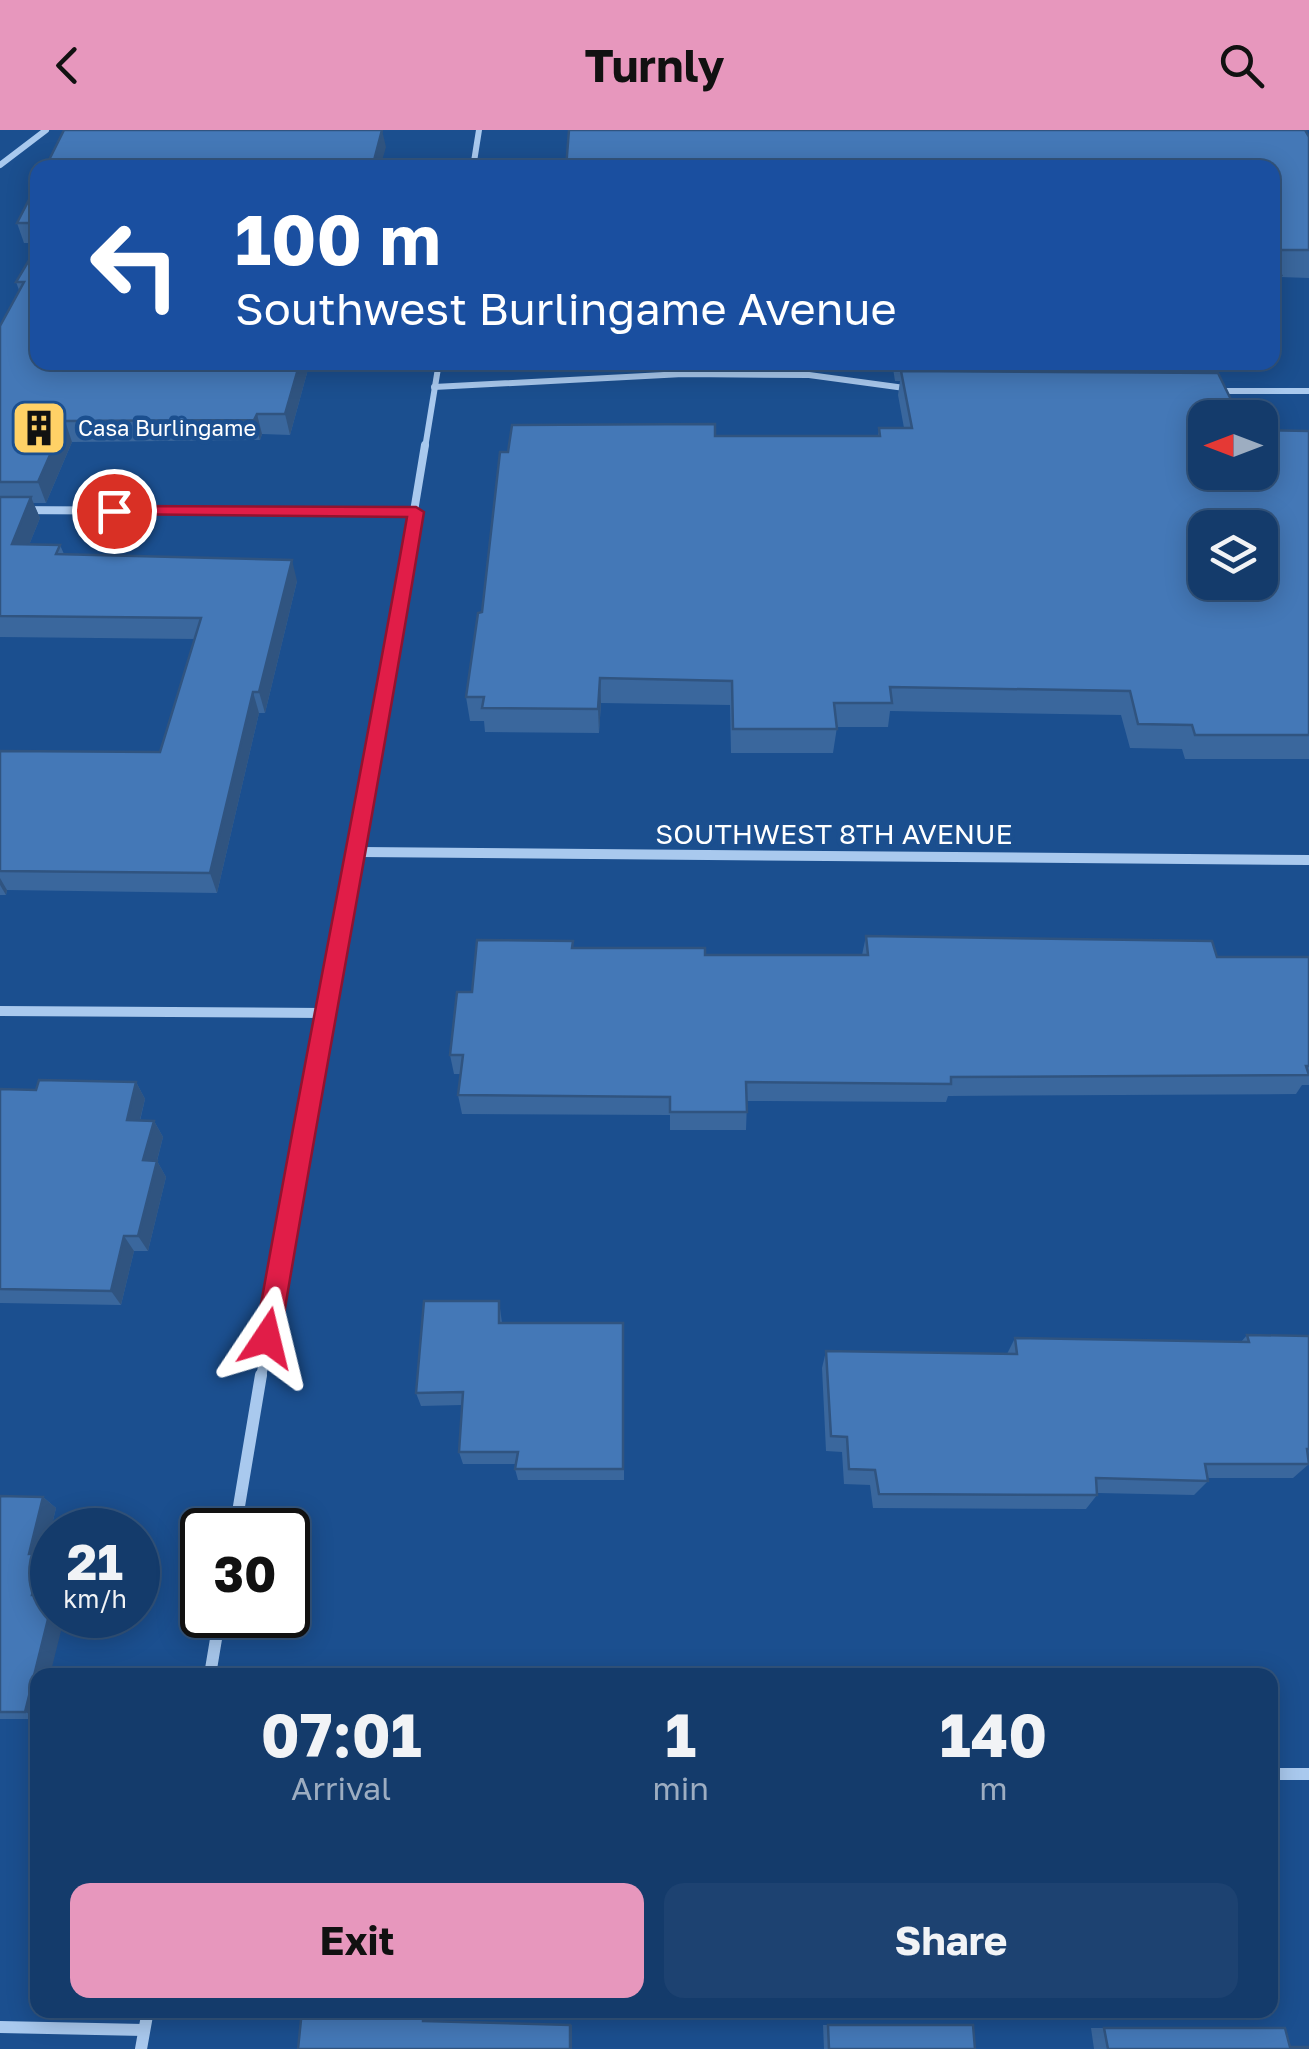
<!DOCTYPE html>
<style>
:root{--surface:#143b6b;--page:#1d4271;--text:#f1f3f6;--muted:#9dadc1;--line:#33557e;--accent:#e797bd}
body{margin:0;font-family:"Golos Text",sans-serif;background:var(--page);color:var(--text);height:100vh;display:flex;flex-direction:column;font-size:38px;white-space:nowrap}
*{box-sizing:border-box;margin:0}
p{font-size:32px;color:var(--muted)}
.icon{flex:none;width:55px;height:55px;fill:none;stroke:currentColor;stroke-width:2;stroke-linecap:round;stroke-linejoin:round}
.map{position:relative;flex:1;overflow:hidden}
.details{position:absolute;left:30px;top:1538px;width:1248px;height:350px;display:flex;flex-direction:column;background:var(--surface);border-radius:20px;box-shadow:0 5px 25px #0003,0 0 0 2px var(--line)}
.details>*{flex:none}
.guide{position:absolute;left:30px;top:30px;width:1250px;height:210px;border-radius:20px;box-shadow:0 5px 25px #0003,0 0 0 2px var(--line);background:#1a4fa0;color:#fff;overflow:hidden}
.needle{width:65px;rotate:270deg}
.buttons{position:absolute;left:1188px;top:270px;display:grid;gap:20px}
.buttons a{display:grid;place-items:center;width:90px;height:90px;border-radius:20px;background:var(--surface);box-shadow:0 5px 25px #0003,0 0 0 2px var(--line);font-size:50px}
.speed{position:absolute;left:30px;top:1378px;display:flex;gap:20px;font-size:50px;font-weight:700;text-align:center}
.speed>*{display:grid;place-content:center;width:130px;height:130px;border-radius:50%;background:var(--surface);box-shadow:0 5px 25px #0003,0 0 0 2px var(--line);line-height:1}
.speed small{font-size:25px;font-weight:400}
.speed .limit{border:5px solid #111;border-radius:15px;background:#fff;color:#111}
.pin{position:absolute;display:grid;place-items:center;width:85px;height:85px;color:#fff;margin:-42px;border:5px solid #fff;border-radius:50%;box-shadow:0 2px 10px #0007}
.me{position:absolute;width:110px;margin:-55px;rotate:10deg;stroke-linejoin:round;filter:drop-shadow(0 0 8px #0008)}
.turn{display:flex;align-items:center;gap:35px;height:210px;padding:0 40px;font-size:45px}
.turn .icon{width:130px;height:130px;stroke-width:2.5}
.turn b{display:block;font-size:70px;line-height:85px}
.eta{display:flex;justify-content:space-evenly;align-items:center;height:170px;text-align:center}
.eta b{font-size:60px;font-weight:700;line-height:70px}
.primary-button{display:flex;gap:20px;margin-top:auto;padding:20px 40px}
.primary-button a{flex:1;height:115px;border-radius:20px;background:var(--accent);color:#111;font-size:40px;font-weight:700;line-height:115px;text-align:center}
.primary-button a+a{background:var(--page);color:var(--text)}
header{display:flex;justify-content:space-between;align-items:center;height:130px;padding:0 40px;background:var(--accent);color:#111;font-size:45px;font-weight:700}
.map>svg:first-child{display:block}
</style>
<header><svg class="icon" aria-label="back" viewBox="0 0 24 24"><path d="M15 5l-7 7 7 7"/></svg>Turnly<svg class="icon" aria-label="search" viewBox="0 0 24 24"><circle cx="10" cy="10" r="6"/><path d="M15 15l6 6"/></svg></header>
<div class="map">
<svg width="1309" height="1919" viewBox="0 0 1309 1919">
<rect width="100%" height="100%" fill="#1b4f8f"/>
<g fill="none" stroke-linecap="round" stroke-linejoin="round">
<g stroke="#a9c9ee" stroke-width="6">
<polyline points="0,35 46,0"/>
<polyline points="473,38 479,0"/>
<polyline points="434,257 683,244 809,245 912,259"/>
<polyline points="1214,261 1309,261"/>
<polyline points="425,318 439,232"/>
</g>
<g stroke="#a9c9ee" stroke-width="8">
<polyline points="0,380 416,382"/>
<polyline points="358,722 658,725"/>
<polyline points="357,725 425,315"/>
</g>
<g stroke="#a9c9ee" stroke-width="10">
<polyline points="361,722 1309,730"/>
<polyline points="0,881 323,883"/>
<polyline points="261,1248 323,883 358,722"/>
</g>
<g stroke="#a9c9ee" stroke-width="12">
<polyline points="235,1400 261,1245"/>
<polyline points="210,1545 220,1485"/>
<polyline points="1270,1644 1309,1644"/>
<polyline points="0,1897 144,1900"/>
<polyline points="141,1919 148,1880"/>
</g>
</g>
<g fill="#3a679d">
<polygon points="1309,7 1309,148 1280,147 1272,174 1272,38"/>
<polygon points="38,52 38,113 24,113 17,93"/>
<polygon points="38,115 38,232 310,232 290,305 262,304 260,310 72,312 46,373 33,373 40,388 29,415 60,415 64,424 297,451 265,583 259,583 217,763 7,760 6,765 0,765 0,621 160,622 195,509 0,507 0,196 19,160 16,152"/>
<polygon points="892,232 1210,232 1206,243 1205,342 1309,301 1309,629 1185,629 1182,619 1130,618 1121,585 890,581 888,597 837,597 833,623 731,623 730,575 601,573 599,603 485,602 484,591 470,591 466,567 482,482 715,306 878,306 879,298 904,298 898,265 900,251 895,251"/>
<polygon points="866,806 1217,827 1309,827 1309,955 1302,955 1296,964 948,966 946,972 747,971 746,1000 670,1000 670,985 462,984 458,965 461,944 454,944 450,925 472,862 573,811 573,818 705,825 862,825"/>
<polygon points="136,952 145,969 140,991 154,991 163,1007 157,1031 166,1047 148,1121 134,1121 121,1175 0,1173 0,959 36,960"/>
<polygon points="499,1171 502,1193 624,1206 624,1350 518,1350 515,1339 516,1334 463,1334 459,1322 462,1275 421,1276 416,1263"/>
<polygon points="1247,1205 1309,1206 1309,1334 1293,1348 1208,1348 1208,1351 1194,1365 1097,1363 1097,1365 1086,1379 873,1378 870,1355 844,1354 842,1322 826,1321 822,1238 826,1221 1007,1224 1015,1208 1241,1212"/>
<polygon points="0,1366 43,1367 56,1378 45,1424 52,1430 52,1447 48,1465 38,1545 38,1589 0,1589"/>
<polygon points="823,1895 973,1895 975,1919 824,1919"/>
<polygon points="1091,1898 1285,1898 1289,1917 1309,1919 1094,1919"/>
</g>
<g fill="#305480">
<polygon points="382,0 386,17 380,38 372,38"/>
<polygon points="300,232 310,232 290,305 285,284"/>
<polygon points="257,284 262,304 260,310 254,290"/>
<polygon points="65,291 72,312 46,373 38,352"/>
<polygon points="31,367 40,388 21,435 12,414"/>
<polygon points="292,430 297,451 265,583 259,562"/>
<polygon points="600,548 601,573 599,603 598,579"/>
<polygon points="253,562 259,583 217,763 210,743"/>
<polygon points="0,748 7,760 6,765 0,755"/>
<polygon points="136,952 145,969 136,1006 127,990"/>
<polygon points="154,991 163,1007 153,1046 143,1030"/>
<polygon points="157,1031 166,1047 148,1121 138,1106"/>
<polygon points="124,1106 134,1121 121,1175 111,1161"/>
<polygon points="43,1367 56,1378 45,1424 52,1430 52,1447 46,1474 32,1465 29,1424"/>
<polygon points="52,1473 52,1485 65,1485 50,1545 38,1545 38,1588 25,1582"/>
<polygon points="423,1880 430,1880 430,1892 423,1891"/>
<rect x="570" y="1895" width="2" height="24"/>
</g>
<g fill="#4478b7" stroke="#305480" stroke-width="2.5" fill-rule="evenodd">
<polygon points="64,0 382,0 372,38 45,38"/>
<polygon points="569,0 1305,0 1309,7 1309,120 1272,120 1272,38 566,38"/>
<polygon points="38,52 38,93 17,93"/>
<polygon points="38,115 38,232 300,232 285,284 257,284 254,290 65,291 38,352 0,352 0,196 24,152 16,152"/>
<polygon points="1272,130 1281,145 1274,146 1279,155 1272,155"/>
<path d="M 901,241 L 1218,243 L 1240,288 L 1205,288 L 1205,342 L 1260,342 L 1260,300 L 1309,301 L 1309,605 L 1195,605 L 1192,595 L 1138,594 L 1130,561 L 890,557 L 892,573 L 834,573 L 837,599 L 733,599 L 732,551 L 600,548 L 598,579 L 482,578 L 484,567 L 466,567 L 478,483 L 482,482 L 500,322 L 508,322 L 512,295 L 715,294 L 715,306 L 880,306 L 879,298 L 912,298 ZM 1205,398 L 1260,398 L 1260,452 L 1205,452 Z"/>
<polygon points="0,367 31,367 12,414 60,415 56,424 292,430 259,562 253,562 210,743 0,741 0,621 160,622 201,488 0,486"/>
<polygon points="866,806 1212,811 1217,827 1309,827 1309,936 1306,936 1309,945 951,947 951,954 746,952 747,982 670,982 670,967 458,965 463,925 450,925 457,862 472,862 477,810 573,811 572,818 705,818 705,825 868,825"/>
<polygon points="39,950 136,952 127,990 154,991 143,1030 157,1031 138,1106 124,1106 111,1161 0,1159 0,959 36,960"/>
<polygon points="424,1171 499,1171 499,1193 623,1193 623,1339 515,1339 518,1322 459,1322 463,1262 416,1263"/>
<polygon points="1247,1205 1309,1206 1309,1319 1307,1319 1309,1334 1205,1334 1208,1351 1096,1348 1097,1365 879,1364 875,1340 849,1339 847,1307 831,1306 826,1221 1017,1224 1015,1208 1249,1212"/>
<polygon points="0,1366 43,1367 29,1424 43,1423 32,1465 52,1465 52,1473 25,1582 0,1582"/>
<polygon points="302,1880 423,1880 423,1891 570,1895 570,1919 298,1919"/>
<polygon points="828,1895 973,1895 975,1919 829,1919"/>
<polygon points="1104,1898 1285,1898 1290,1917 1309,1917 1309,1919 1108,1919"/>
</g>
<path fill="#e11d48" stroke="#92132f" stroke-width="2.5" d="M 114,376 L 416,377 L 424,382 C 379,658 326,932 280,1208 L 276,1216 L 267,1219 L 258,1216 L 255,1208 C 303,933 359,661 407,387 L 108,384 L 108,377 Z"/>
<defs>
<g id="building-square" transform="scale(2.875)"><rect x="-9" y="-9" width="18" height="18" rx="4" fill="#ffd166" stroke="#1b4f8f"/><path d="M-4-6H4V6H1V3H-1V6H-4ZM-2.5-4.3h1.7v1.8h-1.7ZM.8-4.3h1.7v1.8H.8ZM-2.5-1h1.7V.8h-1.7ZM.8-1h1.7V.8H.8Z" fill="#111"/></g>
</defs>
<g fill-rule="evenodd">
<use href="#building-square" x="39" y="298"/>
</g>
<g text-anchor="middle" stroke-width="9" stroke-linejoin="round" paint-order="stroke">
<g font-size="22" fill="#fff" stroke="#1b4f8f" text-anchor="start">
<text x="78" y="306">Casa Burlingame</text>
</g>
<g font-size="28" fill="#fff" stroke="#1b4f8f">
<text x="834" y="714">SOUTHWEST 8TH AVENUE</text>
</g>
</g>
</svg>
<div class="buttons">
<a><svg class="needle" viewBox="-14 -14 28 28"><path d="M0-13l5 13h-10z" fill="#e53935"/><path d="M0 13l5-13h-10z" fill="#9dadc1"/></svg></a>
<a><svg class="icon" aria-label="layers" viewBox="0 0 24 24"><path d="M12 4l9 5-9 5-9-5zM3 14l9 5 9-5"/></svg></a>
</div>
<div class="speed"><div>21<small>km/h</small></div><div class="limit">30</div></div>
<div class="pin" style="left:114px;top:381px;background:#d93025"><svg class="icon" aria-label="arrive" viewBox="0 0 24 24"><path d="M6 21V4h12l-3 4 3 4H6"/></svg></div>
<svg class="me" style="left:267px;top:1208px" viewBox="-20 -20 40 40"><path d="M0-17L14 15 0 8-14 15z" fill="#e11d48" stroke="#fff" stroke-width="4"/></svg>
<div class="guide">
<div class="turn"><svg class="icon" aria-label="left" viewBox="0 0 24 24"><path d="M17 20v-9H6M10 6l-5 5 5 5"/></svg><div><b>100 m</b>Southwest Burlingame Avenue</div></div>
</div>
<section class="details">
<div class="eta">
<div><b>07:01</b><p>Arrival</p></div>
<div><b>1</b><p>min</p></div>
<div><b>140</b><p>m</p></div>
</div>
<div class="primary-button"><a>Exit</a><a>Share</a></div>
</section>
</div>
